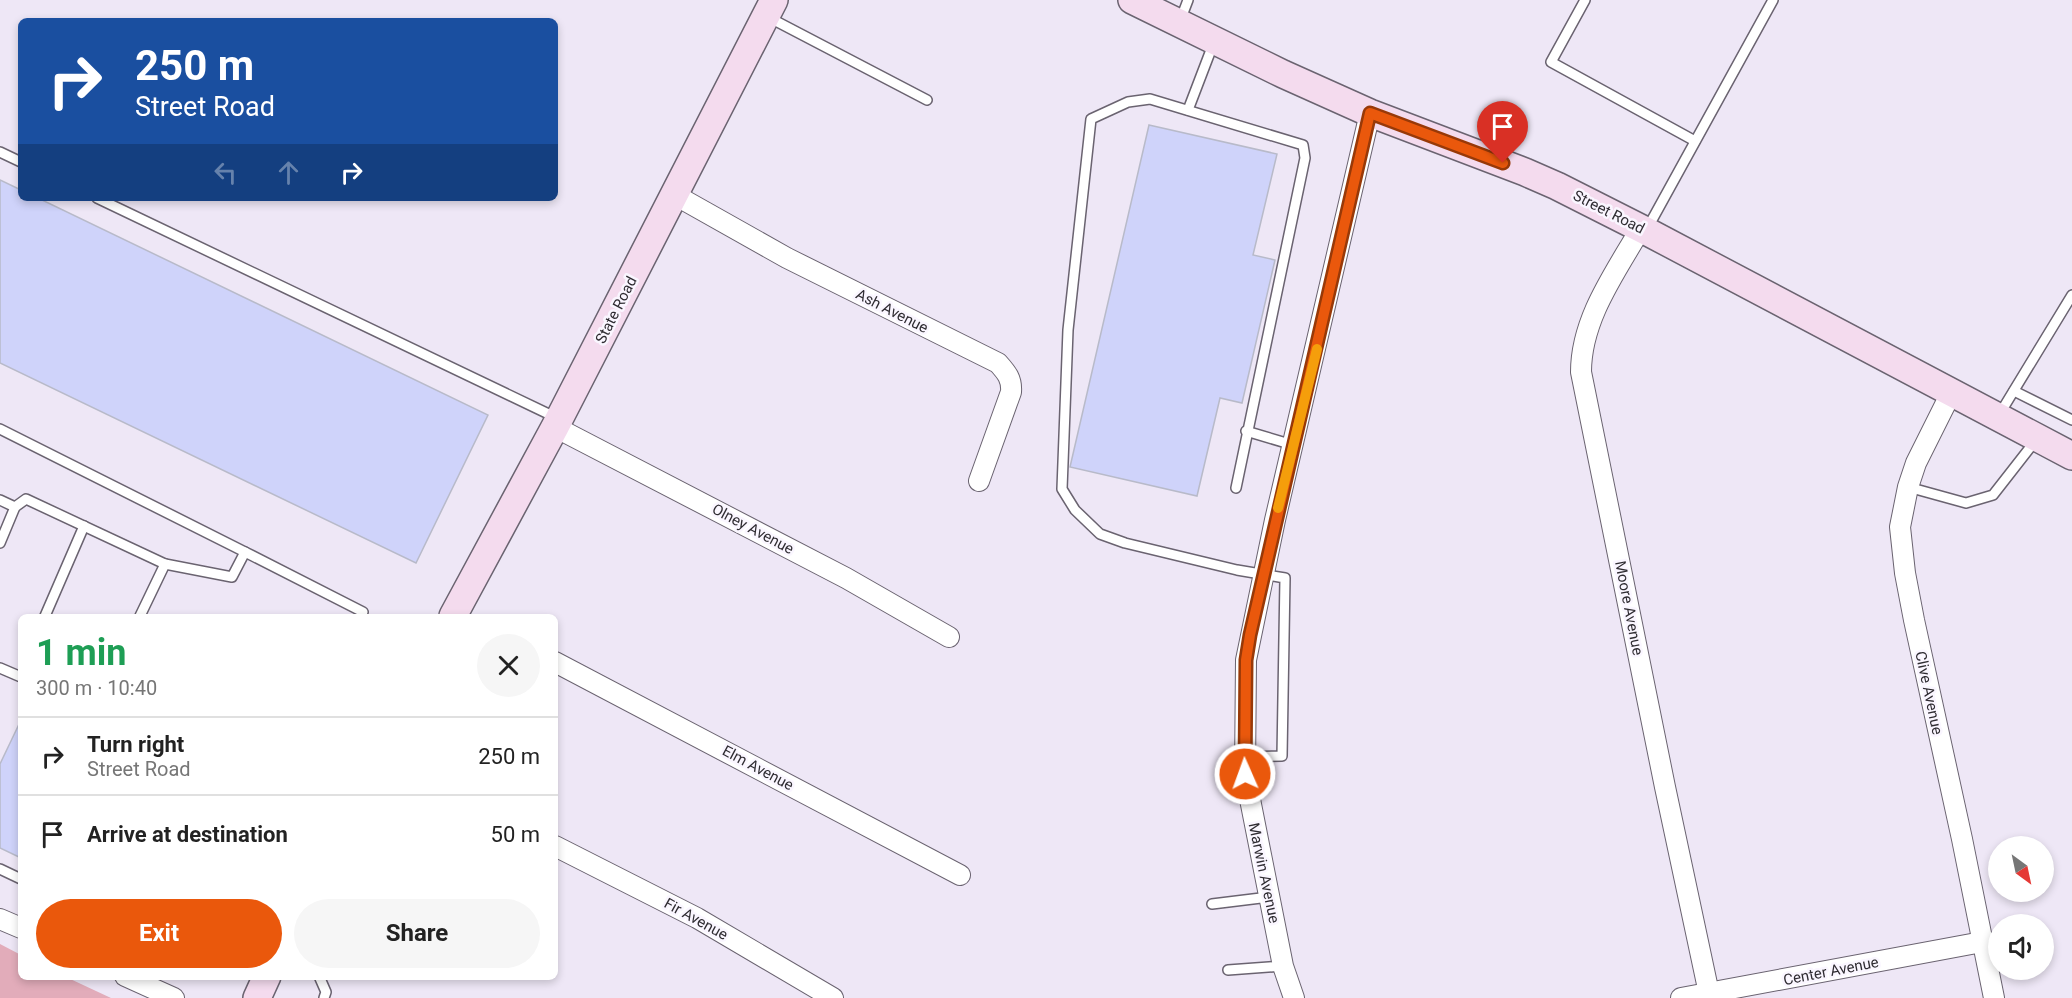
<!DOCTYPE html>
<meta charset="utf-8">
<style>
:root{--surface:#fff;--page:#f6f6f6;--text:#222;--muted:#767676;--line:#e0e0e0;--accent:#ea580c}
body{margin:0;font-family:Roboto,sans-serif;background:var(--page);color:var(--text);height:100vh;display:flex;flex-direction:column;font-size:22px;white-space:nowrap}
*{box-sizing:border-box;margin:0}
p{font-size:20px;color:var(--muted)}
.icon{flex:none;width:33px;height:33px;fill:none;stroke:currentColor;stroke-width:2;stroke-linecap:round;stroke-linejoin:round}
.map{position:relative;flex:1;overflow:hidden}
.sheet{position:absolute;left:18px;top:614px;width:540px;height:366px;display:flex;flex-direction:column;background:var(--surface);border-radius:9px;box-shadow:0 3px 9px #0003}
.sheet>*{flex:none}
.guide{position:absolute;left:18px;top:18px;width:540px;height:183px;border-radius:9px;box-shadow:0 3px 9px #0003;background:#1a4fa0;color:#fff;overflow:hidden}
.needle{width:39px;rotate:147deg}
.tools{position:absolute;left:1988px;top:836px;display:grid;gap:12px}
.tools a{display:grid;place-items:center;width:66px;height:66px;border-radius:50%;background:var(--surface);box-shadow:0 3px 9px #0003;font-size:30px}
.pin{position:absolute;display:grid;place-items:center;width:51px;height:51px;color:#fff;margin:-62px -26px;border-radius:50% 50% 50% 0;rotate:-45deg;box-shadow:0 0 6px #0007}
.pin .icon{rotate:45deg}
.me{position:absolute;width:66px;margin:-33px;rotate:358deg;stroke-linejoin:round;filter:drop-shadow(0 0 4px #0008)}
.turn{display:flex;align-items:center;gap:21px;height:126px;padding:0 18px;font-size:27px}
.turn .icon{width:78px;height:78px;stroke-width:2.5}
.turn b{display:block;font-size:42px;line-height:51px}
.lanes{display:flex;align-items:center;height:57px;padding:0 18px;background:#0003;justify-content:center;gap:30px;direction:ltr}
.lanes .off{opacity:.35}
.round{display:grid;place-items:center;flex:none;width:63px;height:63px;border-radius:32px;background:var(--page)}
.headline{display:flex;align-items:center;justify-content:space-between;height:102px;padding:0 18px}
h1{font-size:36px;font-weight:700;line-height:45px;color:#1e9e55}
.action{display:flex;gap:12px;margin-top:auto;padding:12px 18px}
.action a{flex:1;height:69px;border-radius:36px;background:var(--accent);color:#fff;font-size:24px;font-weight:700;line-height:69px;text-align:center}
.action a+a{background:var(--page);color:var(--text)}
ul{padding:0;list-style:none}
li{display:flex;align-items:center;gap:18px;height:78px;padding:0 18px;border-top:2px solid var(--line)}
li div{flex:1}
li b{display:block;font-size:22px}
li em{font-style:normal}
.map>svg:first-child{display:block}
</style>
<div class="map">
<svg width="2072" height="998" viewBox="0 0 2072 998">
<rect width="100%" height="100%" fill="#eee7f6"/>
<polygon fill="#e2acba" points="0,944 21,955 21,976 66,977 111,998 0,998"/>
<g fill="#cfd3fa" stroke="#b8bac9" stroke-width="1.5">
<polygon points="1149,125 1277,154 1253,255 1275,260 1242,403 1220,398 1197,496 1070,467"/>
<polygon points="0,180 21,190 21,198 38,198 488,415 416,563 0,363"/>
<polygon points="21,720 21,858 0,848 0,764"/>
</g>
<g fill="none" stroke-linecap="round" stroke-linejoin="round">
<g stroke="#6a6370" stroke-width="12">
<g id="service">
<polyline points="1585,0 1551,62 1695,141"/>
<polyline points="768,17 927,100"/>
<polyline points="1180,21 1188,0"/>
<polyline points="1188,110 1214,42"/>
<polyline points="0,152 21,162"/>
<polyline points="97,198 557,418"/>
<polyline points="1647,229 1773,0"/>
<polyline points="2014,391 2072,420"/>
<polyline points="1999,415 2072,295"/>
<polyline points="0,429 245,552"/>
<polyline points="1246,431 1293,445"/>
<polyline points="1908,487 1966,503 1993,495 2036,440"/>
<polyline points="1236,488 1305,158 1303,145 1150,99 1128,102 1091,119 1068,330 1062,489 1075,510 1100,534 1125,543 1237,570 1285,578 1282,756 1244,757"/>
<polyline points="0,500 15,507"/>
<polyline points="0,543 15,507 26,499 165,564 140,616"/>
<polyline points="165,564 232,577 245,552 363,612"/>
<polyline points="45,616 84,526"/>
<polyline points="0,668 21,677"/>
<polyline points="0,869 21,879"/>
<polyline points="1212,904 1269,897"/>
<polyline points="1228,970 1283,966"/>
<polyline points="319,976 326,992 324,998"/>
</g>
</g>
<g stroke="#6a6370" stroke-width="22">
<g id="minor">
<path d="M 675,195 L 787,258 L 998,363 C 1007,373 1012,379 1011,392 L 979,481"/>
<path d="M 1641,228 C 1615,273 1581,319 1581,372 L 1665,787 L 1710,998"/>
<polyline points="1951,393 1916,463 1908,487 1900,527 1905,573 1914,620 1962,839 1994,998"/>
<polyline points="555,427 846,578 949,637"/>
<polyline points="555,662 960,875"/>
<polyline points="555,846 697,918 833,998"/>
<polyline points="0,919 21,928"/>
<polyline points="125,976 174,998"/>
<polyline points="1294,998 1283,966 1245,774 1246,660 1275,520 1370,113"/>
<polyline points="1681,998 1982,942"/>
</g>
</g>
<g stroke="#6a6370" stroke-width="30">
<g id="secondary">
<polyline points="1132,0 1283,74 1370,113 1525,172 1557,186 1646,231 2072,456"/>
<polyline points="453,616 555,427 774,0"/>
<polyline points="257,998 267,976"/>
</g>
</g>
<use href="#service" stroke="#fff" stroke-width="9"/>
<use href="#minor" stroke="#fff" stroke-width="20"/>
<use href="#secondary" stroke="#f4dbee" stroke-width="27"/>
</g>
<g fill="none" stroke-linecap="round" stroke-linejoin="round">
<g stroke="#983908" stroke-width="15">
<polyline id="route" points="1245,774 1246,660 1250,635 1370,113 1503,163"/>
</g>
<use href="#route" stroke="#ea580c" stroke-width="10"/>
<polyline stroke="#f59e0b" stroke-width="10" points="1278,508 1317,349"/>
</g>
<g text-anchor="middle" stroke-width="5" stroke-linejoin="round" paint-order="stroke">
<g font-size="15" fill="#2f2c32" stroke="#faf6ff">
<text transform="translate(1609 212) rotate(27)" y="5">Street Road</text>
<text transform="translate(616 310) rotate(-63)" y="5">State Road</text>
<text transform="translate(892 311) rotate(27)" y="5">Ash Avenue</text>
<text transform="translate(753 529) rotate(28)" y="5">Olney Avenue</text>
<text transform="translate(1629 608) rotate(79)" y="5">Moore Avenue</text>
<text transform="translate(1929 693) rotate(78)" y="5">Clive Avenue</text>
<text transform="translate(758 768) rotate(28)" y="5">Elm Avenue</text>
<text transform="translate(1264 873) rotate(78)" y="5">Marwin Avenue</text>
<text transform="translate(696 919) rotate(29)" y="5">Fir Avenue</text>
<text transform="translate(1831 971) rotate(-11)" y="5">Center Avenue</text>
</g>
</g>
</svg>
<div class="tools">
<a><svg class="needle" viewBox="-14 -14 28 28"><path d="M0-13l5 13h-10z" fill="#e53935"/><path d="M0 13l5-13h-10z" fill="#767676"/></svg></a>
<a><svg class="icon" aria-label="sound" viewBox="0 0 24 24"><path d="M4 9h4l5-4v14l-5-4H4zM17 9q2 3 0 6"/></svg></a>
</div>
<div class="pin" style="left:1503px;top:163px;background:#d93025"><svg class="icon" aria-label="arrive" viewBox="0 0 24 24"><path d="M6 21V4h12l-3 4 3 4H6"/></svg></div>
<svg class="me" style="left:1245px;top:774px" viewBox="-20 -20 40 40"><circle r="17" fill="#ea580c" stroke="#fff" stroke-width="3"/><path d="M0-11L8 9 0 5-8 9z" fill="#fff"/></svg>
<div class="guide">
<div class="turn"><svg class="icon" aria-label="right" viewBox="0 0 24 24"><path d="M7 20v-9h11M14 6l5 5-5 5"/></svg><div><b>250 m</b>Street Road</div></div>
<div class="lanes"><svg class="icon off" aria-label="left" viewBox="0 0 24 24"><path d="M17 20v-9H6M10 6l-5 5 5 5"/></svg><svg class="icon off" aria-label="ahead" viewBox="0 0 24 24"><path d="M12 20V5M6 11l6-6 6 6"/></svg><svg class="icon" aria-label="right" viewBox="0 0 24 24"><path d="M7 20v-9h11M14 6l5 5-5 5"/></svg></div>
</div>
<section class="sheet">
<div class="headline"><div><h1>1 min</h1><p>300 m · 10:40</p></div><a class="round"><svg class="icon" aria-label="close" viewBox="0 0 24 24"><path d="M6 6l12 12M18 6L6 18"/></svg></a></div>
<ul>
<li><svg class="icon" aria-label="right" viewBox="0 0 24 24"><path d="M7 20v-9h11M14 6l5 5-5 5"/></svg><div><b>Turn right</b><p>Street Road</p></div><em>250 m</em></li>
<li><svg class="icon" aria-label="arrive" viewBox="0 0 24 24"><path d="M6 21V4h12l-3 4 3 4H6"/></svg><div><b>Arrive at destination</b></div><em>50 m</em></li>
</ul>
<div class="action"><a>Exit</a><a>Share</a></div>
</section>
</div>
